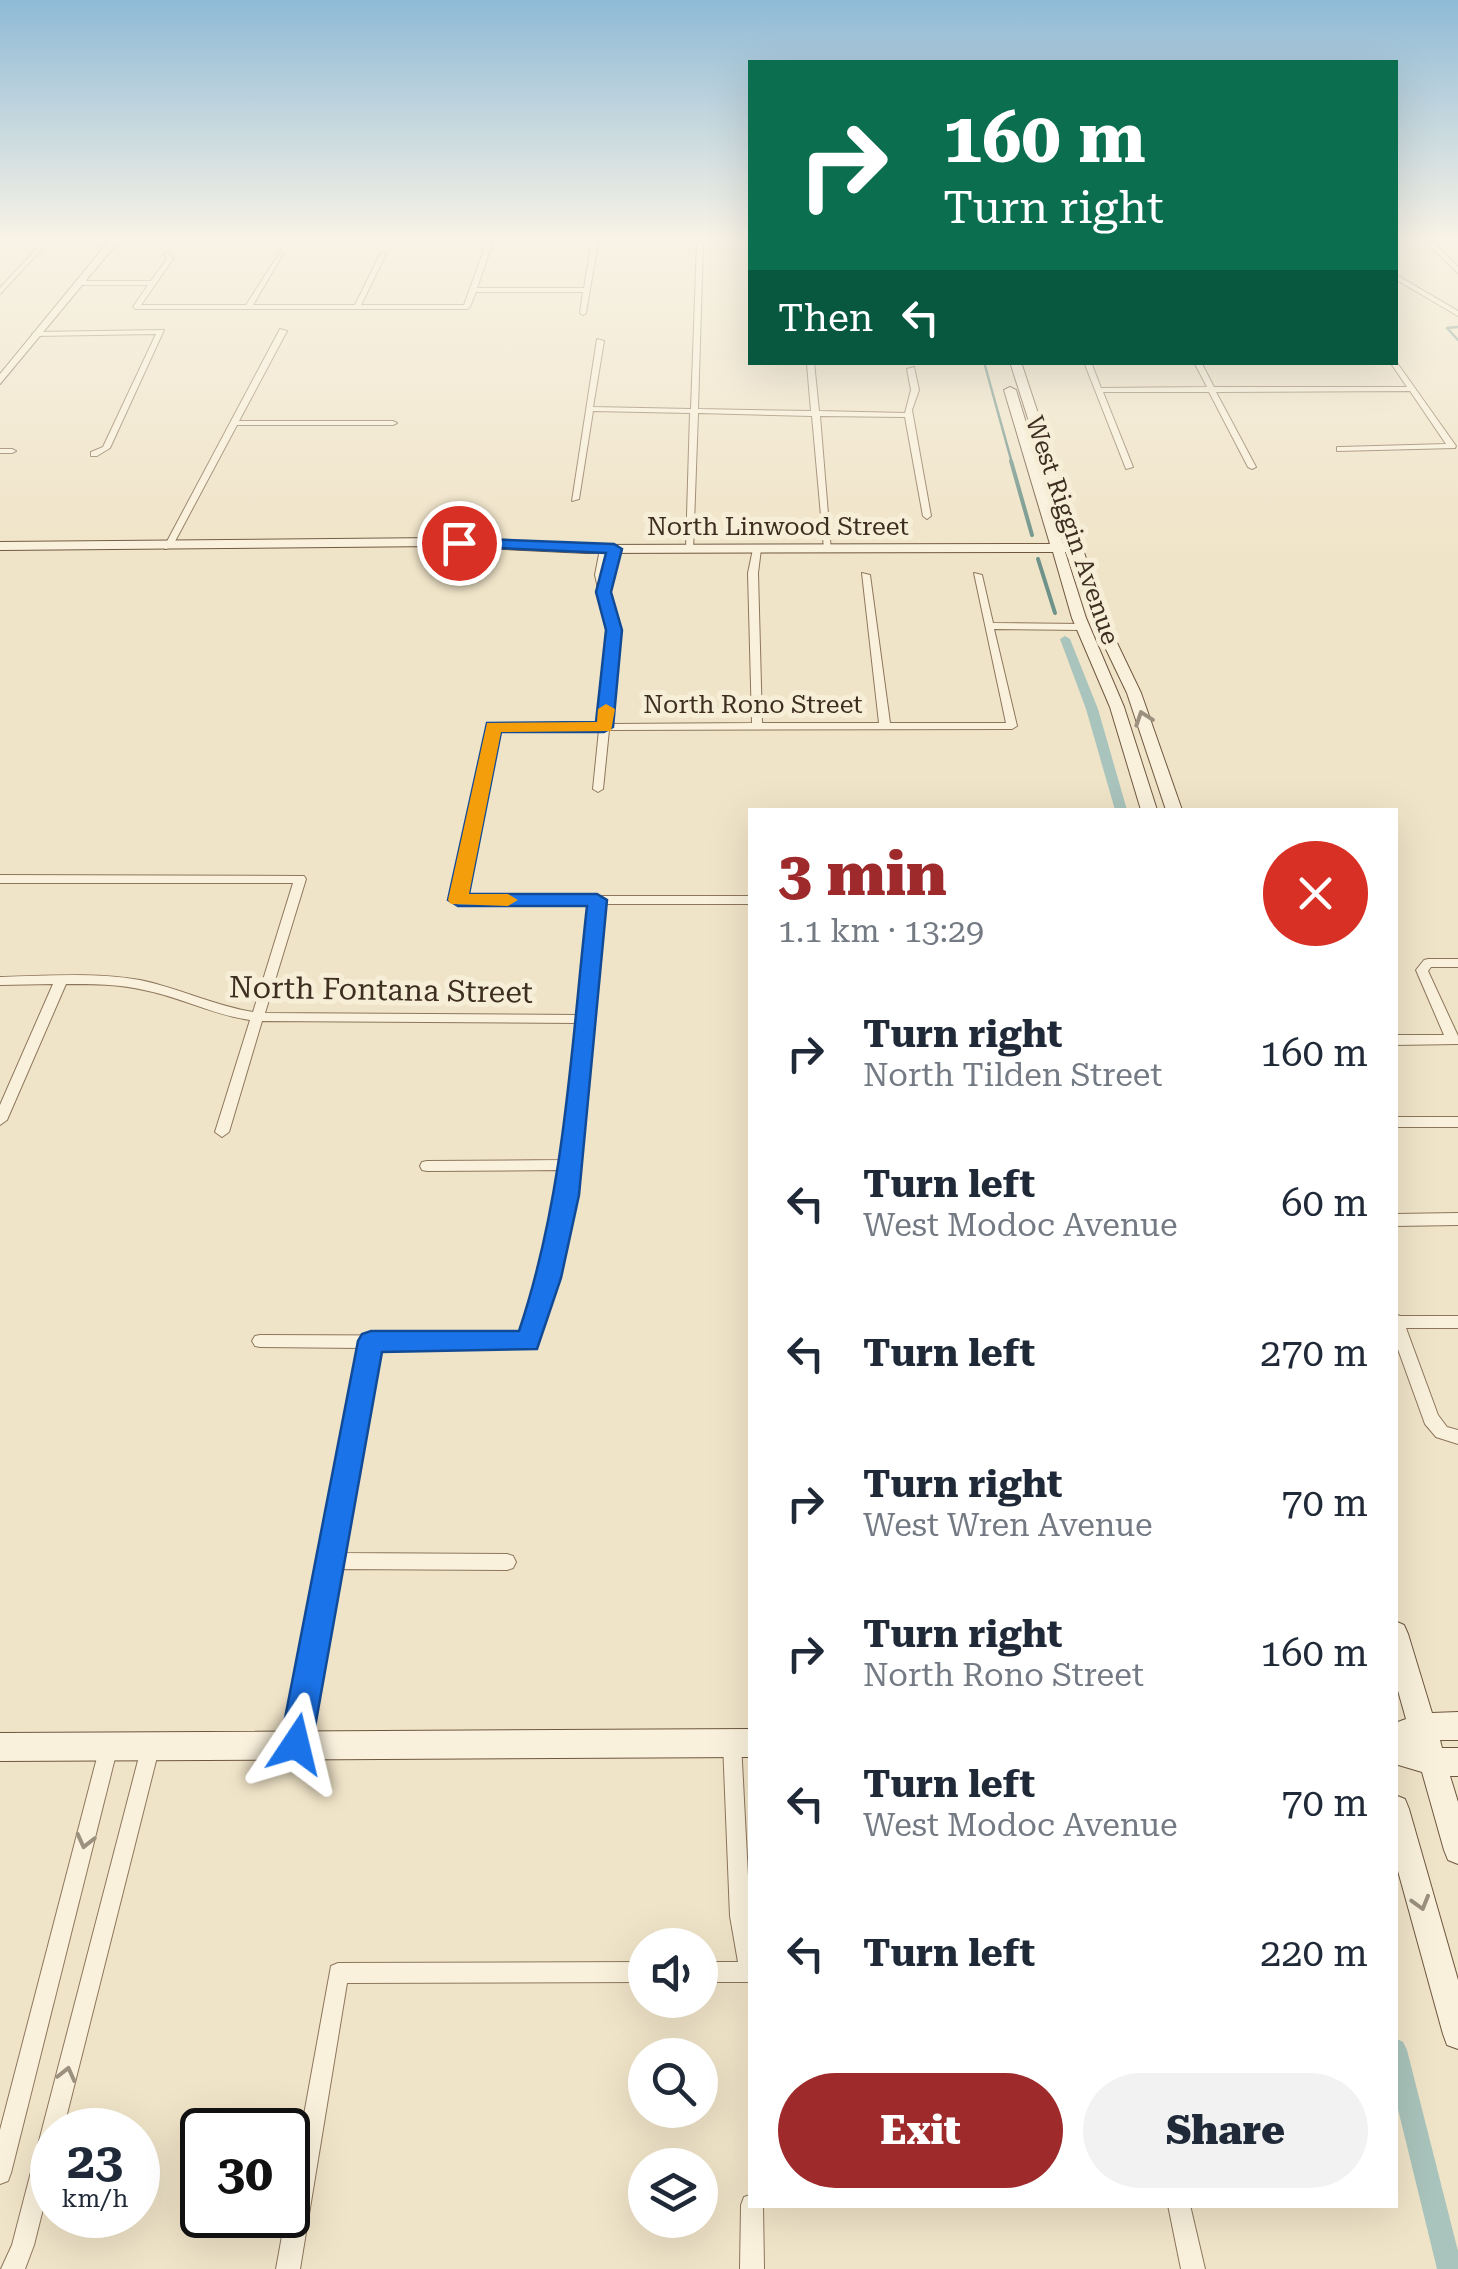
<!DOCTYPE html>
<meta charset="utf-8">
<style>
:root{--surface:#fff;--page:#f2f2f3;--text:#1f2937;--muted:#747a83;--accent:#9e2a2b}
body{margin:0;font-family:"Roboto Serif",serif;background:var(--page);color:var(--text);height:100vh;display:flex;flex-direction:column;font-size:38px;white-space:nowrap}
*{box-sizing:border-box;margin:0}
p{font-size:32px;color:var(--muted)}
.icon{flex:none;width:55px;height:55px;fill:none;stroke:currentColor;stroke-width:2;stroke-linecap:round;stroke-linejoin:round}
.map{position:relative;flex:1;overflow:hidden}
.sheet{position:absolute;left:748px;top:808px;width:650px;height:1400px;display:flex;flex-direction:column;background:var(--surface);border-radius:0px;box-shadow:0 10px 40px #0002}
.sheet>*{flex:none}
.top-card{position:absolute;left:748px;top:60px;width:650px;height:305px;border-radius:0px;box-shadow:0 10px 40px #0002;background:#0b6e4f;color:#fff;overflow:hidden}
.controls{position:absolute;left:628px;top:1928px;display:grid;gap:20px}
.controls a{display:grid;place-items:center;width:90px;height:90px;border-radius:50%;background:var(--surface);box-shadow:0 10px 40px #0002;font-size:50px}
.speed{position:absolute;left:30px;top:2108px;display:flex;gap:20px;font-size:50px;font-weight:700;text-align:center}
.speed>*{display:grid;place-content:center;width:130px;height:130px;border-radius:50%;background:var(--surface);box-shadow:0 10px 40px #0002;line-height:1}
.speed small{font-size:25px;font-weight:400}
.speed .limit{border:5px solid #111;border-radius:15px;background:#fff;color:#111}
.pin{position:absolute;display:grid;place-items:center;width:85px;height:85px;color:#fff;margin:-42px;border:5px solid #fff;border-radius:50%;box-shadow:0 2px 10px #0007}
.me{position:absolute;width:110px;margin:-55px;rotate:10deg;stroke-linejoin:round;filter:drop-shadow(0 0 8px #0008)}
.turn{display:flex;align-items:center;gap:35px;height:210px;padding:0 30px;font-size:45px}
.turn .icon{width:130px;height:130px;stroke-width:2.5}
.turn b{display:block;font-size:70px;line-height:85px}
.then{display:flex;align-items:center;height:95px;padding:0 30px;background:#0003;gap:20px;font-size:38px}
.round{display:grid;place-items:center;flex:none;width:105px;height:105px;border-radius:52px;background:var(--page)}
.head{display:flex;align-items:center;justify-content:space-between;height:170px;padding:0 30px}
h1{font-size:60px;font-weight:800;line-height:75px;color:var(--accent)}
.primary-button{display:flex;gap:20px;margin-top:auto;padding:20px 30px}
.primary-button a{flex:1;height:115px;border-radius:60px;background:var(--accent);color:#fff;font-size:40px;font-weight:800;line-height:115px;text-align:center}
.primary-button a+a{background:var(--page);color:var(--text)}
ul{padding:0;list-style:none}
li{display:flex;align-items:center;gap:30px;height:150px;padding:0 30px}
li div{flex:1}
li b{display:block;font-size:38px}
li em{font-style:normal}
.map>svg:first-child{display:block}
</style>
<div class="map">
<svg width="1458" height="2269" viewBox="0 0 1458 2269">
<rect width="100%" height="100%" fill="#f0e4c8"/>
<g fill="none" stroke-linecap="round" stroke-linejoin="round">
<g stroke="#6f938a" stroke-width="2.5">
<polyline points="1458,327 1447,328 1458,340"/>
<polyline points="984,362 1012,463"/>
</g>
<g stroke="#6f938a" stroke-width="4">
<polyline points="1011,461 1032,535"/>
<polyline points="1038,559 1055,613"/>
</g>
<g fill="#a9c4bc" fill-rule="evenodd">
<polygon points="1065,636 1070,639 1098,709 1127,810 1115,810 1086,709 1060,639"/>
<polygon points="1395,2038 1403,2042 1407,2050 1458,2251 1458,2269 1437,2269 1395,2097"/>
</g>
<g stroke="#8d765c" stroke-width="2">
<g id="street">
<polygon points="48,236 54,236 0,294 0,288"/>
<polygon points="489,236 495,236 477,288 584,288 593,236 599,236 599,238 697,238 697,236 703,236 703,238 750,238 750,242 703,242 698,409 811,411 807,364 814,362 819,411 905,413 911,390 907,369 914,367 919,390 912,410 931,516 927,519 923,516 905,417 820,416 831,551 824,549 812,416 698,413 693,551 686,549 690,413 593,411 579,499 572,501 597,339 604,341 593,407 691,409 697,242 598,242 586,313 583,315 580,313 583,292 476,292 470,307 467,309 136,309 133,307 148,285 78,285 75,283 78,281 151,281 167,259 164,254 167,252 173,259 141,305 246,305 280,252 283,254 253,305 355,305 380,254 383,252 386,254 361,305 464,305"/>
<polygon points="1420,236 1427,236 1458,267 1458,273"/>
<polygon points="1395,274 1458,311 1458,316 1395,279"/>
<polygon points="280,329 287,331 239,421 393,421 397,423 393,425 237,425 172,547 165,549 164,547"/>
<polygon points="164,330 110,448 97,456 91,456 91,452 103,447 156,334 36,336 32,334 36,332"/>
<polygon points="1395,360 1456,446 1455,448 1337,451 1337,447 1340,447 1446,444 1410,391 1216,392 1256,467 1252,469 1248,467 1209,392 1103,392 1133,467 1126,469 1084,362 1091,362 1101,388 1207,387 1194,362 1201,362 1214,387 1407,387 1390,362 1395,362"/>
<polygon points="0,449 12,449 16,451 12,453 0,453"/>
<path d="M 604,546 L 608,549 L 605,575 L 619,636 L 610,724 L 752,723 L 748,573 L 753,549 L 757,546 L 761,549 L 758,573 L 762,723 L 879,723 L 862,573 L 870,575 L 890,723 L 1006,723 L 974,573 L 982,575 L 993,623 L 1082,624 L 1087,627 L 1082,630 L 994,629 L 1017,726 L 1012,729 L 609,730 L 603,789 L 598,792 L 593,789 L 599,730 L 498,730 L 465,896 L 750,896 L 750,904 L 603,904 L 578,1165 L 552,1288 L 536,1342 L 533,1347 L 528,1348 L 377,1348 L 340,1553 L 507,1554 L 513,1556 L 516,1562 L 513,1568 L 507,1570 L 337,1569 L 305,1744 L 303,1751 L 296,1753 L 289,1751 L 287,1744 L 362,1348 L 260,1347 L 255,1346 L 252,1341 L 255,1336 L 260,1335 L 522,1336 L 550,1234 L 562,1170 L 427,1171 L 422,1170 L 420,1166 L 422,1162 L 427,1161 L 563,1160 L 579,1023 L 262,1021 L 229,1132 L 222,1137 L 215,1132 L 250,1020 C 213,1015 180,997 144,990 C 119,984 92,984 66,984 L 7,1120 L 0,1125 L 0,1105 L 53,984 L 0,985 L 0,977 C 46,976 94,972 140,980 C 179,988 214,1006 253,1012 L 293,883 L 0,883 L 0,875 L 304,876 L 306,879 L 265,1013 L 580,1015 L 591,904 L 458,904 L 452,900 L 489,725 L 600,724 L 609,636 L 595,575 L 600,549 Z"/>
<polygon points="1428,959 1458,959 1458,967 1431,967 1428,971 1458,1036 1458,1044 1395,1045 1395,1035 1444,1035 1416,970 1424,960"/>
<rect x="1395" y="1117" width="63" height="10"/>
<polygon points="1458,1213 1458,1225 1395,1226 1395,1214"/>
<polygon points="1395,1314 1400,1316 1458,1316 1458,1328 1406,1328 1438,1415 1447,1427 1458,1430 1458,1444 1436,1437 1425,1424 1395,1341"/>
<polygon points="732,1734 739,1736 741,1743 750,1914 750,1982 700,1982 700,1962 738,1962 730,1916 723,1743 725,1736"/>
<polygon points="151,1736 158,1738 160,1745 63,2130 52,2130 52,2173 34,2245 25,2269 1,2269 12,2245 142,1745 144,1738"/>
<polygon points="109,1737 116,1739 118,1746 11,2173 8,2181 0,2184 0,2130 100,1746 102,1739"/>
<polygon points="645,1962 645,1982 347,1983 300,2269 276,2269 331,1966 338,1963"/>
<polygon points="750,2195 750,2205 763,2205 764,2269 740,2269 741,2205 744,2197"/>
<polygon points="1168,2205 1190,2205 1205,2269 1181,2269"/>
</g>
</g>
<g stroke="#6f573f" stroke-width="2">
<g id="secondary">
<polygon points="113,236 123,236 0,384 0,374"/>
<polygon points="1010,362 1021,362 1107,622 1141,693 1182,810 1166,810 1127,693 1093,622 1071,552 1065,552 1086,618 1124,707 1157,810 1141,810 1110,707 1072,618 1053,552 587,553 439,546 0,550 0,542 439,538 587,545 1050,544 1004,390 1010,387 1016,390 1063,544 1068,544"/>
<polygon points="1395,1621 1404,1625 1408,1634 1432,1713 1458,1712 1458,1740 1440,1740 1442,1748 1458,1748 1458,1776 1450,1776 1458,1802 1458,1864 1448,1860 1444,1850 1422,1772 1395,1764 1395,1723 1406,1719 1395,1680"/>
<polygon points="750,1729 750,1757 0,1761 0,1733"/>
<polygon points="1395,1795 1405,1799 1409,1809 1458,1980 1458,2049 1447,2045 1443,2034 1395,1860"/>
</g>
</g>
<use href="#street" fill="#faf1dc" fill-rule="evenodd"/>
<use href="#secondary" fill="#faf1dc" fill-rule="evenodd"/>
</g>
<defs><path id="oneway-chevron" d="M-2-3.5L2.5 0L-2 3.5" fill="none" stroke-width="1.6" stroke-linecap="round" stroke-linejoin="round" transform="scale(2.5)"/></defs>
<g stroke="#9c907e">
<use href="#oneway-chevron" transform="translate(1143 718) rotate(-109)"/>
<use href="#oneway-chevron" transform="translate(85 1841) rotate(104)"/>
<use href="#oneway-chevron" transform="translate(1421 1903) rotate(74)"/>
<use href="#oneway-chevron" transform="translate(67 2074) rotate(-76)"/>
</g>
<linearGradient id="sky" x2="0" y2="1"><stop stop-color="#8fbad6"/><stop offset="0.43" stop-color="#f8f3e6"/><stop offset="1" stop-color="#f8f3e6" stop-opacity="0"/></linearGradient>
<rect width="1458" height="554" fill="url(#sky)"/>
<path fill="#1a73e8" stroke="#114b97" stroke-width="2.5" d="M 459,538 L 614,544 L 622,549 L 611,592 L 622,630 L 613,727 L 604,732 L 501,732 L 469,894 L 597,894 L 607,900 L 579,1195 L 561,1278 L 537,1349 L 382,1352 L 312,1744 L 307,1755 L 296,1760 L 285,1755 L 280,1744 L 358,1341 L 362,1334 L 371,1331 L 519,1331 C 565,1194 571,1049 587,906 L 458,906 L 448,900 L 487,723 L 596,722 L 606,630 L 596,592 L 606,553 L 454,546 L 454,540 Z"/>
<polygon fill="#f59e0b" points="606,704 615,709 611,731 501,732 469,894 508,894 518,900 508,906 451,904 448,900 487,723 597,722 598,709"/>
<g text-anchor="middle" stroke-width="10" stroke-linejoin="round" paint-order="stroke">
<g font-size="25" fill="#3d2e20" stroke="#f7eed8">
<text x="778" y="535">North Linwood Street</text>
<text transform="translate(1073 530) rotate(71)" y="9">West Riggin Avenue</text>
<text x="753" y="713">North Rono Street</text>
</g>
<g font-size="30" fill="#3d2e20" stroke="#f7eed8">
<text transform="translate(381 990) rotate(1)" y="10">North Fontana Street</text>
</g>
</g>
</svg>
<div class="controls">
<a><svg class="icon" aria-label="sound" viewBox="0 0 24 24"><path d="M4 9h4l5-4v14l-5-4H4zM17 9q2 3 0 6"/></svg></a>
<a><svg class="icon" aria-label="search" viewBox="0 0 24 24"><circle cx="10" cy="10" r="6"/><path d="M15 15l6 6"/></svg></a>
<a><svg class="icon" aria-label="layers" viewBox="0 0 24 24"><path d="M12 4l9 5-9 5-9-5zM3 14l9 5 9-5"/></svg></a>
</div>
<div class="speed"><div>23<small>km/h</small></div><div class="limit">30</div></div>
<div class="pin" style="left:459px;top:543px;background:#d93025"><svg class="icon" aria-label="arrive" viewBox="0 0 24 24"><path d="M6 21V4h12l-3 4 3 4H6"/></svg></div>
<svg class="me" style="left:296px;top:1744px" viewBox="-20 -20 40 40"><path d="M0-17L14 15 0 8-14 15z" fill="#1a73e8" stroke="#fff" stroke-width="4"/></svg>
<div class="top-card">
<div class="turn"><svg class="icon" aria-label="right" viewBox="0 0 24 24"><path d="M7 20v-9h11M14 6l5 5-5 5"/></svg><div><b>160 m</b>Turn right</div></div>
<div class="then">Then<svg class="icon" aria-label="left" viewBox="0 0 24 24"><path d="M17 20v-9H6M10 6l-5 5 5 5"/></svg></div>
</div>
<section class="sheet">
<div class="head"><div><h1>3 min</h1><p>1.1 km · 13:29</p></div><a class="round" style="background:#d93025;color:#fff"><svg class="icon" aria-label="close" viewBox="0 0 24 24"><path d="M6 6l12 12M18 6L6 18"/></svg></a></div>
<ul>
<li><svg class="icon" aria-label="right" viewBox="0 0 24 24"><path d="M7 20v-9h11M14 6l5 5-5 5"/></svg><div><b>Turn right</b><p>North Tilden Street</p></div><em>160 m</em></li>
<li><svg class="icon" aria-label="left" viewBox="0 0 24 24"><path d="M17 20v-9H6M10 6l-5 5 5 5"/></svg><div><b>Turn left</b><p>West Modoc Avenue</p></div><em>60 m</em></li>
<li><svg class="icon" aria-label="left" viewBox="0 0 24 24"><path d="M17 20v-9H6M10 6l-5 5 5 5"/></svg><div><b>Turn left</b></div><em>270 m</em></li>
<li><svg class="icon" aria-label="right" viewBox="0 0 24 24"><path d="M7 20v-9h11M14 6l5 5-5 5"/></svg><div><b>Turn right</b><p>West Wren Avenue</p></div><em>70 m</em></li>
<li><svg class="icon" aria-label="right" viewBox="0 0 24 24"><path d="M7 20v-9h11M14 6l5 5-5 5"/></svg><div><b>Turn right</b><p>North Rono Street</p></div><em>160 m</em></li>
<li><svg class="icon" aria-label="left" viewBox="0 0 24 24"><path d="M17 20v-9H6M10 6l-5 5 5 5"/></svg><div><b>Turn left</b><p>West Modoc Avenue</p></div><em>70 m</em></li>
<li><svg class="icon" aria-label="left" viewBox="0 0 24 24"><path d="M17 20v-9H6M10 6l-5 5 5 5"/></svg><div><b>Turn left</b></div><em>220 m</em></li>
</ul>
<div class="primary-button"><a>Exit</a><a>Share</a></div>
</section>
</div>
